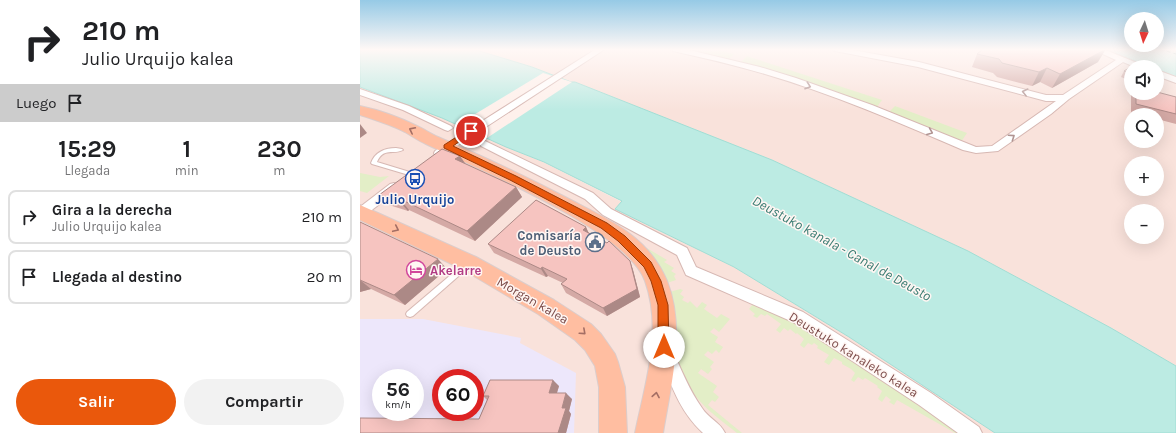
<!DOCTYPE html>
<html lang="es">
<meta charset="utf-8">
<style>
:root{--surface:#fff;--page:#f2f2f2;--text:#202124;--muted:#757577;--line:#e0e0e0;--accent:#ea580c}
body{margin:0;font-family:Karla,sans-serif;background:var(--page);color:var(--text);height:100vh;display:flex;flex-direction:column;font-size:15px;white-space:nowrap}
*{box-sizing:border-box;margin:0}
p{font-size:13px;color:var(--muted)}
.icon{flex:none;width:22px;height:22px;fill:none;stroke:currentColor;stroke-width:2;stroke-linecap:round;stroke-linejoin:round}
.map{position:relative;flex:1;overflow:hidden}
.sheet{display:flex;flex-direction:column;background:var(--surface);width:360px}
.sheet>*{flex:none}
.hud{background:#fff;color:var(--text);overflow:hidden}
.needle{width:26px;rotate:184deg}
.tools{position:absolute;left:764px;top:12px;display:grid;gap:8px}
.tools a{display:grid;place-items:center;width:40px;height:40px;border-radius:50%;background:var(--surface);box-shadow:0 4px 16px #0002;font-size:20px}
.speed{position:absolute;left:12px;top:369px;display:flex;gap:8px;font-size:20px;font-weight:700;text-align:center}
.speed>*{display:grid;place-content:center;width:52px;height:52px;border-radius:50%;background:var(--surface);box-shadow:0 4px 16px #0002;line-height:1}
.speed small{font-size:10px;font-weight:400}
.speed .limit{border:6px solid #d22;background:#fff;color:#111}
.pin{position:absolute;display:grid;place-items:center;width:34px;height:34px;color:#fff;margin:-17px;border:2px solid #fff;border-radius:50%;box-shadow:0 1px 4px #0007}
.me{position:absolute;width:44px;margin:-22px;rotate:0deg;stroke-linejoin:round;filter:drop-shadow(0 0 3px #0008)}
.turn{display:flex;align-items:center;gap:14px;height:84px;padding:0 16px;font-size:18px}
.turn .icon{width:52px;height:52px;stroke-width:2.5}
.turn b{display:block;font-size:28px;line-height:34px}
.then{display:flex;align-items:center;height:38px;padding:0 16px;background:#0003;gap:8px;font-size:15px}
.eta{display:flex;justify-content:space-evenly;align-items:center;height:68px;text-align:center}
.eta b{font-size:24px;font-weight:700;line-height:28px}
.action{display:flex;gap:8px;margin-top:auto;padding:8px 16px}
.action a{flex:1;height:46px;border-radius:24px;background:var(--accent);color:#fff;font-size:16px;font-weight:700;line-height:46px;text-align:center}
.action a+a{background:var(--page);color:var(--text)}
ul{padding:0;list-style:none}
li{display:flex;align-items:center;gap:12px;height:54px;margin:0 8px 6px;padding:0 8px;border:2px solid var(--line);border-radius:8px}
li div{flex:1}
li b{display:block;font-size:15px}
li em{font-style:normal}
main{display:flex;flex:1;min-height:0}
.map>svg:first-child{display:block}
</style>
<main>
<section class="sheet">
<div class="hud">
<div class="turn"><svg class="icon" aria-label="right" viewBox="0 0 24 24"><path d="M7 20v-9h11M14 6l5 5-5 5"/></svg><div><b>210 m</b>Julio Urquijo kalea</div></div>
<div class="then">Luego<svg class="icon" aria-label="arrive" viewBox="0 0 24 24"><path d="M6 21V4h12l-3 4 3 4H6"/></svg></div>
</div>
<div class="eta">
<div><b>15:29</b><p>Llegada</p></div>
<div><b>1</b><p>min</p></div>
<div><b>230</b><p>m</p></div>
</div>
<ul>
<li><svg class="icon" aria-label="right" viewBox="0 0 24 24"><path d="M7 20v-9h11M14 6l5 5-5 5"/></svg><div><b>Gira a la derecha</b><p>Julio Urquijo kalea</p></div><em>210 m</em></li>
<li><svg class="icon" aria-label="arrive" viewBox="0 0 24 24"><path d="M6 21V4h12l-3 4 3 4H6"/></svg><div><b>Llegada al destino</b></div><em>20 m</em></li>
</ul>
<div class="action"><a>Salir</a><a>Compartir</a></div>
</section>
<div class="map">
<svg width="816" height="433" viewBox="0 0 816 433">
<rect width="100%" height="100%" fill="#fef0eb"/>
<g fill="#f9e2db" fill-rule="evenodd">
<path d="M 113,49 L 744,49 L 791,67 L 771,67 L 771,93 L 797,93 L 797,69 L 816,77 L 816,366 L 751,328 L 608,251 L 412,160 L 215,82 L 211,82 L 172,67 ZM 771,115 L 797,115 L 797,141 L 771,141 ZM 771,163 L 797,163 L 797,189 L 771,189 ZM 771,211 L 797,211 L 797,237 L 771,237 Z"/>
<path d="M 0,87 L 82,118 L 146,147 L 183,162 L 262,202 L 255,209 L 374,267 L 489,337 L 635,433 L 0,433 ZM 21,378 L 55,378 L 55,412 L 21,412 ZM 81,378 L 115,378 L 115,412 L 81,412 Z"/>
</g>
<path fill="#ede7fb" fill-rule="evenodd" d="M 0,319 L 63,319 L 161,338 L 160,343 L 216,373 L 214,433 L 0,433 ZM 21,378 L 55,378 L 55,412 L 21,412 ZM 81,378 L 115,378 L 115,412 L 81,412 Z"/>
<g fill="#e3eec7">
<polygon points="328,49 355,49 374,54 369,59"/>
<polygon points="387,56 522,100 517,107 380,63"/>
<polygon points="535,106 607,133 601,142 529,112"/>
<polygon points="0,173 20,177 29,176 7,193 0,191"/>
<polygon points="280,244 307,260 304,262 314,268 311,271 316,274 314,276 316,280 307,283"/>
<path d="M 320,289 L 323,290 L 320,294 L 324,297 L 322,300 L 328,303 L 330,301 L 337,308 L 342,302 L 347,305 L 344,309 L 357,318 L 361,314 L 370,319 L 359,332 L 354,328 L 350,332 L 358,337 L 355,342 L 363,347 L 359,353 L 356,350 L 352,354 L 348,351 L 344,355 L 354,362 L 350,367 L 352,369 L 348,374 L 341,369 L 338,373 L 357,386 L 353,392 L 359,397 L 355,402 L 352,400 L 348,405 L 382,433 L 377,433 C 363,422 348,411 337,398 C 312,370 314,328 310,292 Z"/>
<polygon points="393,304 398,308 400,306 416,310 481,352 599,433 595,433 537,400 534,405 529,402 531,400 526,396 522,402 518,399 522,391 517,387 518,386 505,378 503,380 498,377 494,382 491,380 495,373 491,369 482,364 482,362 474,358 469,365 464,362 469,355 457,348 458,346 454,343 452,345 448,343 444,348 440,345 444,339 437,333 436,334 430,329 428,331 424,328 420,333 416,330 421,324 407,314 405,316 401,314 397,318 393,316 395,314 389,309"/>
</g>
<g fill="#bcebe3" stroke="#a1ddd4">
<polygon points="0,49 113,49 172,67 211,82 215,82 412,160 608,251 751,328 816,366 816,433 635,433 489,337 374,267 255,209 262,201 184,162 146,147 82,118 0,87"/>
<polygon points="744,49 816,49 816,77 797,69 797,67 791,67"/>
</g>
<polygon fill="#fef0eb" points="183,73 212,82 127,138 97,125"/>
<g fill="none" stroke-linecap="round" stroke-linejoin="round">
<polyline stroke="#387b71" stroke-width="1" stroke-dasharray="4 3" stroke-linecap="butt" points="800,49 816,54"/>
<g stroke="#d7b8b3" stroke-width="2">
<g id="lane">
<path d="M 36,148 L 42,149 L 43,150 C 34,155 23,147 17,162 L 53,173 L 54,174 L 53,175 L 49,175 L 12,164 L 11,163 C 15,152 25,148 36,148 Z"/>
<polygon points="108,261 110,262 111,264 110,266 53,316 50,317 47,316 46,314 47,312 106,262"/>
</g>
</g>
<g stroke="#d7b8b3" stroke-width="2">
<g id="street">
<polygon points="236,49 245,49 83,155 75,155 74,153 75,151"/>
<path d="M 312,49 L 325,49 L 400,67 L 436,78 L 512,105 L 616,147 L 632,146 L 696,101 L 686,101 L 558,67 L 475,51 L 471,49 L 487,49 L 559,62 L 686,95 L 703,95 L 756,60 L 732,49 L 743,49 L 787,67 L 775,67 L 763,62 L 709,99 L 691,114 L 638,151 L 616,153 L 603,150 C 538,122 473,94 405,74 C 375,65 344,58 313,51 Z"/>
<polygon points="797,70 816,77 816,83 797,76"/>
<polygon points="0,89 49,106 91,126 93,128 88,131 85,130 43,110 0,95"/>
<polygon points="125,141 233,193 251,209 327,248 336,267 443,312 571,393 619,427 622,433 598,433 559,405 433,322 326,275 317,255 243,215 225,199 121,146 120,144"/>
<polygon points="34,183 38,184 40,187 38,190 4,216 0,217 0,207 30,184"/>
<path d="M 307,347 L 312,349 C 321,369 329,390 342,408 C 348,418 360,422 365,433 L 343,433 C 319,411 311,384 299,354 L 302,349 Z"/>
</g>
</g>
<g stroke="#dbcdcc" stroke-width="2">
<g id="primary">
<path d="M 0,106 C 19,110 39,117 57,126 C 64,129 71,134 78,137 C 122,156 165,176 207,198 C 228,209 250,219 270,234 C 286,246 299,262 307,281 C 326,329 311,384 303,433 L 275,433 C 285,384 303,331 285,281 C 268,231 116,168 66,144 C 59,141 52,136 45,132 C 31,125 15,120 0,115 Z"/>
<polygon points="0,205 116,257 194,300 231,324 241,334 255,354 258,362 265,387 267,433 239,433 239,387 235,366 225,350 215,340 178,314 102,269 0,220"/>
</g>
</g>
<use href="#lane" fill="#fff" fill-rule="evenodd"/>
<use href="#street" fill="#fff" fill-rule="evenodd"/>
<use href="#primary" fill="#ffbea1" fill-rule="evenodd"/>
</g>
<g fill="#d4a9a5">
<polygon points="617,54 738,62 692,88 680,82 672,86 637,77 633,73 612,67"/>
<polygon points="771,67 771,81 761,77 764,71"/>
<polygon points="772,93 797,93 816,97 816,124 797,119 797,115 781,115 771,112 771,95"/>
<polygon points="100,156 105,164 156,187 162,197 115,241 49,210 48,211 29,205 19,195"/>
<polygon points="0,222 87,269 45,305 11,289 0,292"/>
<polygon points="226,227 228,232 270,261 273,270 280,297 247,316 206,293 201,284 203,283 188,276 186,277 134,253 128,244"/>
<polygon points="199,386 197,393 212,399 209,411 211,414 206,433 0,433 119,419 127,400 123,396"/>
</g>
<g fill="#ac8986">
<polygon points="746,49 738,62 692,88 700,74"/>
<polygon points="687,68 680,82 672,86 679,72"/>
<polygon points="0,124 7,133 0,138"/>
<polygon points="100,156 107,166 95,159"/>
<polygon points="156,187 162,197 115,241 107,231"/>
<polygon points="40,199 49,210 48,211 38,200"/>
<polygon points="226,227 230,236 223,230"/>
<polygon points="78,259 87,269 45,305 34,295"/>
<polygon points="270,261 273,270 280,297 247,316 243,308"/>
<polygon points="182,267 188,276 186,277 181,269"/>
<polygon points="0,280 11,289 0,292"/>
<polygon points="193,380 199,386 195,399 189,393"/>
<polygon points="206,393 212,399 209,411 211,414 206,433 198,433 202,408"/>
</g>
<g fill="#f6c4c0" stroke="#ac8986">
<polygon points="623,49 746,49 700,74 687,68 679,72 642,63 639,59 617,54"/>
<polygon points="777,63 788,67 771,67 771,74 764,71"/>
<polygon points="797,92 816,97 816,114 776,104 776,93 797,93"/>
<polygon points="82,149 100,156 95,159 156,187 107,231 40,199 38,200 19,195"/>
<polygon points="176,200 226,227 223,230 247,243 249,241 270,261 277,289 243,308 201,284 207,279 182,267 181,269 128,244"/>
<polygon points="0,222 78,259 34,295 0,280"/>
<polygon points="130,380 193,380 189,393 206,393 202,408 206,408 198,433 0,433 0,418 119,419 129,396 123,396"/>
</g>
<defs><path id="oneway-chevron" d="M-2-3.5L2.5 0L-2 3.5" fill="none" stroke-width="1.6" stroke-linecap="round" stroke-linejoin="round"/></defs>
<g stroke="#b19492">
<use href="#oneway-chevron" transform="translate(448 86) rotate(19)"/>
<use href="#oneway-chevron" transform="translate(665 92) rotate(-166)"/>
<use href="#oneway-chevron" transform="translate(570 132) rotate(23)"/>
<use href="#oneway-chevron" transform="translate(652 137) rotate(-34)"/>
</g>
<g stroke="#a46e64">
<use href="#oneway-chevron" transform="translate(52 130) rotate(-153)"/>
<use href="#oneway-chevron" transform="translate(36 229) rotate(25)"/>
<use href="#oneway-chevron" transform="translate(223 332) rotate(42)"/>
<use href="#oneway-chevron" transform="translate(296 395) rotate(-80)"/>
</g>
<linearGradient id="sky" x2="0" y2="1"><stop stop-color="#96cae6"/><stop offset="0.45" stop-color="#fff8f6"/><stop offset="1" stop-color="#fff8f6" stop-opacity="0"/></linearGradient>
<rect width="816" height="110" fill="url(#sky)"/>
<polygon fill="#ea580c" stroke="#983908" points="109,129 111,129 115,131 93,146 156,176 247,223 265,236 291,262 301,281 308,305 309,347 308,351 304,352 300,351 298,347 298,305 291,281 284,267 258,241 241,228 150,180 84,148 84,145"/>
<defs>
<g id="bus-ring" transform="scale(1)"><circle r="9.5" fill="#fff6f3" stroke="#1a4fb4" stroke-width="1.5"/><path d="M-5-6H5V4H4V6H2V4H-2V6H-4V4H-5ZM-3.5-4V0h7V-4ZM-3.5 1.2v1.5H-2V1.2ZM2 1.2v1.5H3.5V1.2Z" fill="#1a4fb4"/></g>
<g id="civic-ring" transform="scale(1)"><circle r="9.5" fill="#fff6f3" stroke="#5c6f8a" stroke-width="1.5"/><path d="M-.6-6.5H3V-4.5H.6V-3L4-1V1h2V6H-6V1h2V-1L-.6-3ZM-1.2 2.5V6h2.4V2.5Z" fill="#5c6f8a"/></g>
<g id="hotel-ring" transform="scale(1)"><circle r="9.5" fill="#fff6f3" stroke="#d1479c" stroke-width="1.5"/><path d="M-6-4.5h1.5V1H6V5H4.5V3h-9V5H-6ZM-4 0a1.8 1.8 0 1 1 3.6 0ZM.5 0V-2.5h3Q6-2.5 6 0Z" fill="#d1479c"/></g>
</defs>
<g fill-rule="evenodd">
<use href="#bus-ring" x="55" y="179"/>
<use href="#civic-ring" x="235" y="242"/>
<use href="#hotel-ring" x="56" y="270"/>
</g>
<g text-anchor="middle" stroke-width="3" stroke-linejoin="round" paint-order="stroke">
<g font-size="13" font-weight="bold" fill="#164399" stroke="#fff6f3">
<text x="55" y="204">Julio Urquijo</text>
</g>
<g font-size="13" font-weight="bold" fill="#4e5e75" stroke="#fff6f3" text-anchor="end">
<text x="221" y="240">Comisaría<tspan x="221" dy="15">de Deusto</tspan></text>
</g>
<g font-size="13" font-weight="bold" fill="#b23c85" stroke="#fff6f3" text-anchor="start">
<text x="70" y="275">Akelarre</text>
</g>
<g font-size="13" fill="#7d4c4a" stroke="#fff6f3">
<text transform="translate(173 300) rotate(30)" y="5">Morgan kalea</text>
<text transform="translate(494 354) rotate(32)" y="5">Deustuko kanaleko kalea</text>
</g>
<g font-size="14" font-style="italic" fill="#387b71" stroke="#fff6f3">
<text transform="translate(482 248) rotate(29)" y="5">Deustuko kanala - Canal de Deusto</text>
</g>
</g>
</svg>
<div class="tools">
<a><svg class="needle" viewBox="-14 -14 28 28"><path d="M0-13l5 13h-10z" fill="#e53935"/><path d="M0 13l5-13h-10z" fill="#757577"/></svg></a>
<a><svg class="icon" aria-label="sound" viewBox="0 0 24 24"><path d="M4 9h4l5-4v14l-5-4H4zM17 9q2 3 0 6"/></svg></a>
<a><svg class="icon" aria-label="search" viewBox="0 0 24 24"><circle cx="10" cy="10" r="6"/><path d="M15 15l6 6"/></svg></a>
<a>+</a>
<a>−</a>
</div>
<div class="speed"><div>56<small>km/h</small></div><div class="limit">60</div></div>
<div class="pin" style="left:111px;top:131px;background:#d93025"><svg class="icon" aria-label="arrive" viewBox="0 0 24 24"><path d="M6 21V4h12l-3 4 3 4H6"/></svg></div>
<svg class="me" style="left:304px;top:347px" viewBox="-20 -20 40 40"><circle r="19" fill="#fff"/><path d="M0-13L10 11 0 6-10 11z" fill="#ea580c"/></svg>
</div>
</main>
